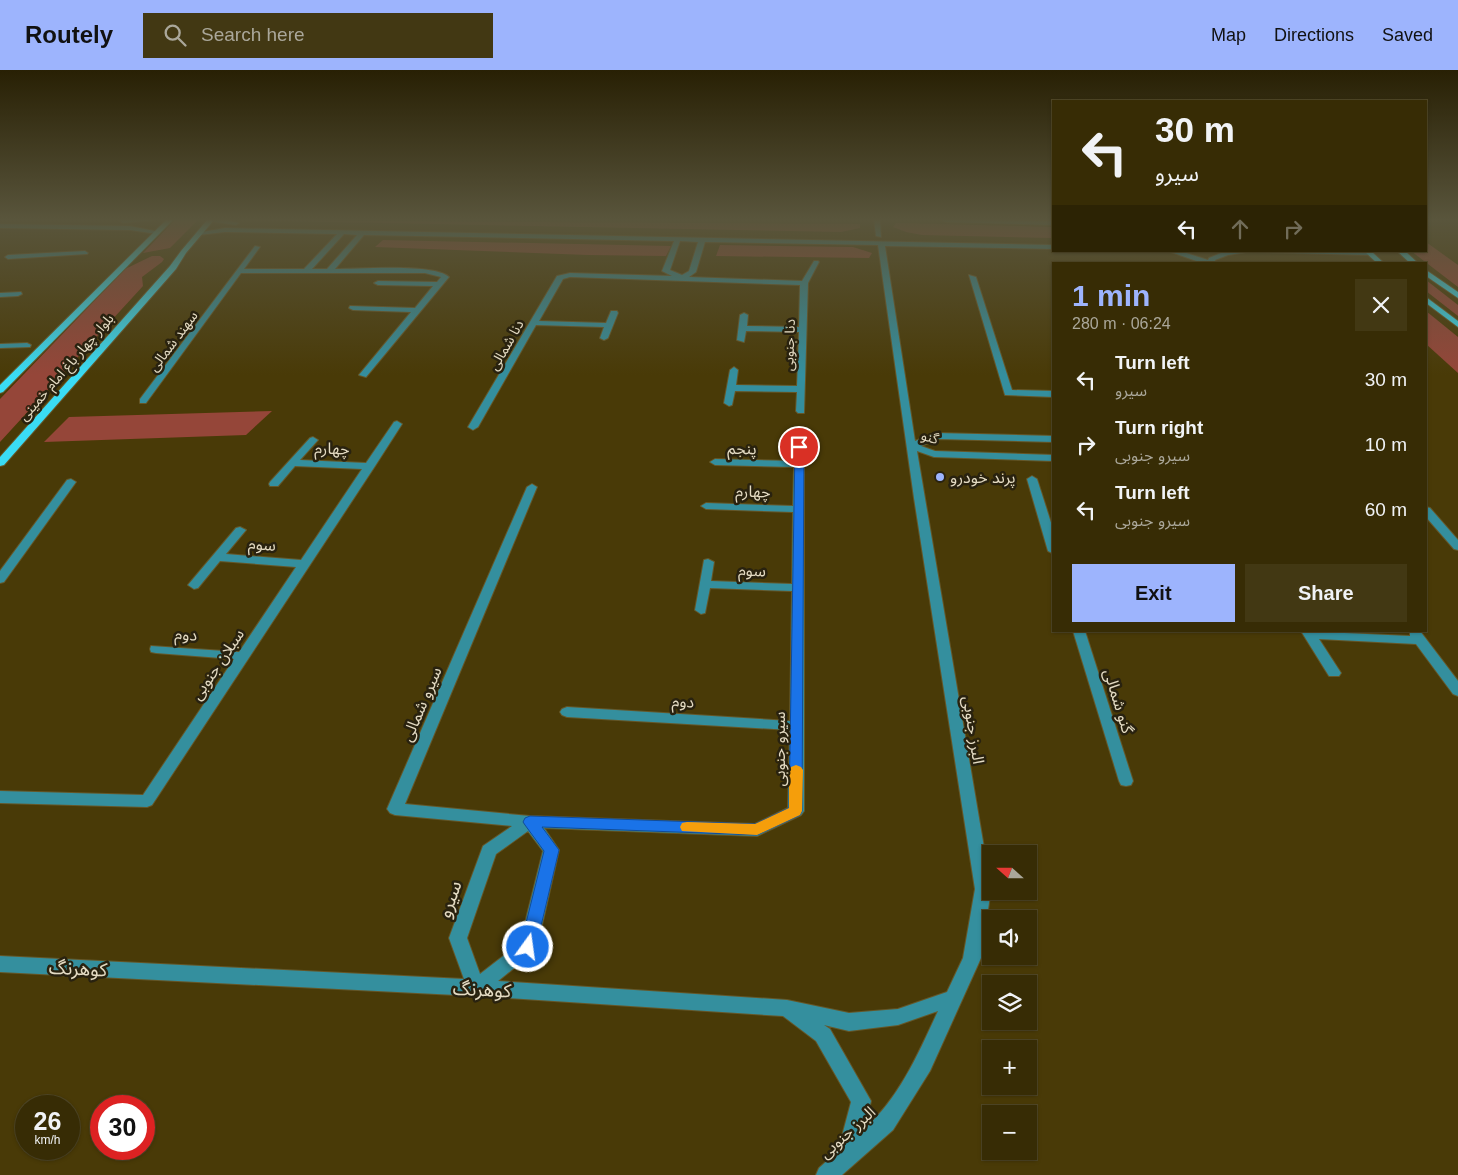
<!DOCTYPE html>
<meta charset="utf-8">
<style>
:root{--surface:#372c05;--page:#423813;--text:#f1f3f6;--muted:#aaa79a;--line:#514827;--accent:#9db4fd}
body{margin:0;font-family:Arial,"Noto Sans Arabic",sans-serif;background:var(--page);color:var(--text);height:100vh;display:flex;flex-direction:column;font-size:19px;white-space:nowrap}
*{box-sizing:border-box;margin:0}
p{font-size:16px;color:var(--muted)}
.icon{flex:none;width:28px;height:28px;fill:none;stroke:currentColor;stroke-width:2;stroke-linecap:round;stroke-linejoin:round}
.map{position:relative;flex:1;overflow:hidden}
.side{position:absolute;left:1052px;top:192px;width:375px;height:370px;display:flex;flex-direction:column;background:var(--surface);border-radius:0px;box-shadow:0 1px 4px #0004,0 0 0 1px var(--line)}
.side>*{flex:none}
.banner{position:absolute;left:1052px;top:30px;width:375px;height:152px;border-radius:0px;box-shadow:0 1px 4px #0004,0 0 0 1px var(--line);background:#372c05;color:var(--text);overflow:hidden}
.needle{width:32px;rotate:291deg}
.buttons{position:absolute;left:982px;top:775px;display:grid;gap:10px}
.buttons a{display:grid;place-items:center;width:55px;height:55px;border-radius:0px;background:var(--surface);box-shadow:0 1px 4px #0004,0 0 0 1px var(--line);font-size:25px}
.speed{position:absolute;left:15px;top:1025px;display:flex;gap:10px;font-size:25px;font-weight:700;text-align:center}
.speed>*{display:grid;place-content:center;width:65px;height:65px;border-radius:50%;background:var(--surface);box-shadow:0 1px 4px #0004,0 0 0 1px var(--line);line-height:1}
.speed small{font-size:12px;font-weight:400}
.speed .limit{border:8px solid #d22;background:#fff;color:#111}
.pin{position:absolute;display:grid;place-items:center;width:42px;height:42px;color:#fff;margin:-21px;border:2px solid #fff;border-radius:50%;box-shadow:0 1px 5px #0007}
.me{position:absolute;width:55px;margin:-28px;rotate:14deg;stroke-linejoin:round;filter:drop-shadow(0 0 4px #0008)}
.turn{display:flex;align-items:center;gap:18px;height:105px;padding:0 20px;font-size:22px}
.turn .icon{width:65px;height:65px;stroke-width:2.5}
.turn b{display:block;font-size:35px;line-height:42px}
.lanes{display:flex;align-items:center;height:48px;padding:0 20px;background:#0003;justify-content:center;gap:25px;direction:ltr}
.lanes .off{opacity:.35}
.round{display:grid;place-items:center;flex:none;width:52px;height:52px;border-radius:0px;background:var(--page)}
.summary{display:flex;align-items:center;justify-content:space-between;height:85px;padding:0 20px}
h1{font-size:30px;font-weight:700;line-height:38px;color:var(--accent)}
.button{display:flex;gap:10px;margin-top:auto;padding:10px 20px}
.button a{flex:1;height:58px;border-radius:0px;background:var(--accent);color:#111;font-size:20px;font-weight:700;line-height:58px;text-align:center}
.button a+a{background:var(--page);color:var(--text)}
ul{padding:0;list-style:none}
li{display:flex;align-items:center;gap:15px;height:65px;padding:0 20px}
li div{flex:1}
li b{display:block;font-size:19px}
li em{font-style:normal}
header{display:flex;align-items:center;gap:30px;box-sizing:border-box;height:70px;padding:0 25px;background:var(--accent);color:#111}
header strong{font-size:24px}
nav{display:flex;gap:28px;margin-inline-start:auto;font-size:18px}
.search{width:350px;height:45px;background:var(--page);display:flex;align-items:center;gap:12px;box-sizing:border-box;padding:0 18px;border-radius:0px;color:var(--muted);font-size:19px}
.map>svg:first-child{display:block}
</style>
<header>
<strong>Routely</strong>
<div class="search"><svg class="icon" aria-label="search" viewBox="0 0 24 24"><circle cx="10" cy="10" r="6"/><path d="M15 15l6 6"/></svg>Search here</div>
<nav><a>Map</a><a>Directions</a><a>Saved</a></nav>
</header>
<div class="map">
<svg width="1458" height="1105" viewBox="0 0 1458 1105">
<rect width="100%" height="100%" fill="#493a07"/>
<g fill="#954639">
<polygon points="175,150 198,150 170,178 143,183"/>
<polygon points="225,150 860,154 860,158 841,162"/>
<polygon points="896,153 1054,157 1054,168 922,165 906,162 893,157"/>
<polygon points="383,170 671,176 666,186 588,185 375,177"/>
<polygon points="1426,172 1458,195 1458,217 1411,181 1426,181"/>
<polygon points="720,175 853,177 872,183 869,188 716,186"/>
<polygon points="152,186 160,186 164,189 162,192 142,207 143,216 0,372 0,329 125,199"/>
<polygon points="1426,210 1458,235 1458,246 1426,221"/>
<polygon points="1426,241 1458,267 1458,303 1426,274"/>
<polygon points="272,341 246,365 44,372 69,347"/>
</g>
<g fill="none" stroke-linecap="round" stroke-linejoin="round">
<g stroke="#655729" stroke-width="2">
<g id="minor">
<polygon points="153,150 123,153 120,151 120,150"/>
<polygon points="226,150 239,153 236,155 207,151"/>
<polygon points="874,150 880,150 881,167 876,166"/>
<polygon points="942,150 1054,151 1054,155 945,152"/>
<polygon points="0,154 130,156 160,162 157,164 130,160 0,158"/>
<path d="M 225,158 L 1054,175 L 1054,179 L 885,176 L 915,371 L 937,363 L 1054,366 L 1054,372 L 938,369 L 921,376 L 935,381 L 1054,385 L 1054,391 L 934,387 L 917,381 L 991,819 L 981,888 L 930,1001 L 893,1060 L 842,1105 L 816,1105 L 819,1098 L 838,1081 L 851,1032 L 816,971 L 783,946 L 476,926 L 0,902 L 0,886 L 464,909 L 449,868 L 483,776 L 512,756 L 395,745 L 390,743 L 387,739 L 527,417 L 532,414 L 537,417 L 405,734 L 530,746 L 755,754 L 788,738 L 790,660 L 567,647 L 562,645 L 560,642 L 562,639 L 567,637 L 790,651 L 792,521 L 710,518 L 705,543 L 701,544 L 695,540 L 704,490 L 708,489 L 714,492 L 711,511 L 792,514 L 793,442 L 706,439 L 701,436 L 706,433 L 793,436 L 794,397 L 715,395 L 710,392 L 715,389 L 794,391 L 794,377 L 799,374 L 804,377 L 804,741 L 801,745 L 757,766 L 544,758 L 559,780 L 537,877 L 534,882 L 498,911 L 787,930 L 849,943 L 898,939 L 947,922 L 963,888 L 975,819 L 914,428 L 878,175 L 705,172 L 696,202 L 689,207 L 802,211 L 814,191 L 818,191 L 819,192 L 808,213 L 804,343 L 798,343 L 796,341 L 797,322 L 735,321 L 732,335 L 729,336 L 724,333 L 730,300 L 734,297 L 738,300 L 736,315 L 797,316 L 799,262 L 746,261 L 744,272 L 737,270 L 740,245 L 744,243 L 748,245 L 747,256 L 799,257 L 800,215 L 570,207 L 563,209 L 539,251 L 606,253 L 611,241 L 617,241 L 618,243 L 608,268 L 604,270 L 600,268 L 604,257 L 536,255 L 478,357 L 473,360 L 468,357 L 557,206 L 570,203 L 672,206 L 662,201 L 674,171 L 364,165 L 335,199 C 358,199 434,193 449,207 L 366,307 L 359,305 L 411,242 L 353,240 L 349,238 L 350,236 L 415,238 L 433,216 L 378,215 L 374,213 L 378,211 L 437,212 L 441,207 L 425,203 L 241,203 L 146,333 L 140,333 L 140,329 L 255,176 L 260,177 L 244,199 L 304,199 L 337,164 L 225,162 L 199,165 L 196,163 ZM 344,164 L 357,165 L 327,199 L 312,199 ZM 680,171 L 698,172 L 689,201 L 682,205 L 670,200 ZM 528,761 L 543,781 L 520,873 L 480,904 L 467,868 L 496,784 ZM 938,941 C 919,982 899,1029 864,1059 L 871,1031 L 830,959 L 824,955 L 849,961 L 898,955 Z"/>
<polygon points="85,181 88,183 87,184 8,189 5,187 8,185"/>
<polygon points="1168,181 1180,181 1208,190 1209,188 1226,181 1370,181 1372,183 1369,185 1248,182 1228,185 1215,190 1216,194 1205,194"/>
<polygon points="969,205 976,207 1012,320 1054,321 1054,327 1005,325"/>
<polygon points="21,222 22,224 18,226 0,227 0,223"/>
<polygon points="27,273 31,275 30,277 0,278 0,274"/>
<polygon points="397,351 402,354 375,396 152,735 147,737 0,733 0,721 143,725 234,589 156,583 151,582 150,579 151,576 239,582 296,497 220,491 198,518 194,519 188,515 236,458 240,457 246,460 226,484 301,490 362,399 295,396 278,416 270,416 269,414 270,412 310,368 313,367 318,370 300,390 366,393 394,352"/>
<polygon points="1032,406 1037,409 1054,462 1054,484 1048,481 1027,409"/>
<polygon points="71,409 76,412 4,512 0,513 0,501 67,410"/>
<polygon points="1426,437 1430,438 1458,470 1458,480 1454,479 1426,447"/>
<polygon points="1073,561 1085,561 1133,711 1131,715 1126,716 1121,715 1119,711"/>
<polygon points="1301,561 1410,566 1410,561 1420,561 1458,611 1458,626 1453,624 1416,574 1319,569 1341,603 1339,606 1329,606"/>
</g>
</g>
<g stroke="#655729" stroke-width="2">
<g id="major">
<polygon points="166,150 173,150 3,322 0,323 0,315"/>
<polygon points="207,150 214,150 186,183 176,199 4,395 0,396 0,387 170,196 181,181"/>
<polygon points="1364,181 1371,181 1385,194 1378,194"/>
<polygon points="1397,181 1405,181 1419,194 1411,194"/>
<polygon points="1426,200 1458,222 1458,228 1426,206"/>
<polygon points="1426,227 1458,251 1458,257 1426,233"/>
</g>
</g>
<use href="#minor" fill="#348f9e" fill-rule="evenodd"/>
<use href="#major" fill="#3adcf5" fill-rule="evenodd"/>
</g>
<linearGradient id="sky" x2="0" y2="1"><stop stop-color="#282004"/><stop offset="0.49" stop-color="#59553c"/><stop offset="1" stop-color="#59553c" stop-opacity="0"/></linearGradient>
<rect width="1458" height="305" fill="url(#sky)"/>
<polygon fill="#1a73e8" stroke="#114b97" points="799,374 804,377 802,741 800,745 757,765 542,757 559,780 536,877 533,882 528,884 522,882 520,877 544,781 525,755 523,752 525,748 530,746 755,754 789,738 795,377"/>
<polygon fill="#f59e0b" points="796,695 801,697 803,700 802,741 800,745 757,765 682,761 680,757 682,753 687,752 755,754 789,738 789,700 791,697"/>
<circle fill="#9db4fd" stroke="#29220f" stroke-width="2" cx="940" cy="407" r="5"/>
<g text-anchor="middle" stroke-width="5" stroke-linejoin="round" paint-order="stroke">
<g font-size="14" fill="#e4dbc3" stroke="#29220f">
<text transform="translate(173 271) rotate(-53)" y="5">سهند شمالی</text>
<text transform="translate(506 275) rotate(-60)" y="5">دنا شمالی</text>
<text transform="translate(789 275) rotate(-88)" y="5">دنا جنوبی</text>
<text transform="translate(66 297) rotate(-49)" y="5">بلوار چهار باغ امام خمینی</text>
<text transform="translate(930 367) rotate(17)" y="5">گنو</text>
</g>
<g font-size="16" fill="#e4dbc3" stroke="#29220f">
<text transform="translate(332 378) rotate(2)" y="6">چهارم</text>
<text transform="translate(742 378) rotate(1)" y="6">پنجم</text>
<text transform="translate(753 421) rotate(2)" y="6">چهارم</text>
<text transform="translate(262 474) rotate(4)" y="6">سوم</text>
<text transform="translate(752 500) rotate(2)" y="6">سوم</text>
<text transform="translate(186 564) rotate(4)" y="6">دوم</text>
<text transform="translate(217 594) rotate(-56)" y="6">سبلان جنوبی</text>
<text transform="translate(683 631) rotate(3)" y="6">دوم</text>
<text transform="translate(1119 631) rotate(73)" y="6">گنو شمالی</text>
<text transform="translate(421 634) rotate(-67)" y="6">سیرو شمالی</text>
<text transform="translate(974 660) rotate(81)" y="6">البرز جنوبی</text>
<text transform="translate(779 679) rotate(-90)" y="6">سیرو جنوبی</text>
<text transform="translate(847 1062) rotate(-42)" y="6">البرز جنوبی</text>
</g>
<g font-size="16" fill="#e4dbc3" stroke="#29220f" text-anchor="start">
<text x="950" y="413">پرند خودرو</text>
</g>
<g font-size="19" fill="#e4dbc3" stroke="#29220f">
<text transform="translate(449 829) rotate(-71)" y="7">سیرو</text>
<text transform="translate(78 898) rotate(3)" y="7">کوهرنگ</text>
<text transform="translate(482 919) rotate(3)" y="7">کوهرنگ</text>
</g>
</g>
</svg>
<div class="buttons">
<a><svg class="needle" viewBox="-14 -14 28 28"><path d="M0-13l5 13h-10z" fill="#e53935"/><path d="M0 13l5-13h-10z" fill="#aaa79a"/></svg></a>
<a><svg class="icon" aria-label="sound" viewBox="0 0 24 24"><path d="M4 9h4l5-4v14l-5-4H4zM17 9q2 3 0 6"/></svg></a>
<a><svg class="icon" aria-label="layers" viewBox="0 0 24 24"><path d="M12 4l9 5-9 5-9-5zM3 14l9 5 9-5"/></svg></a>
<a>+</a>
<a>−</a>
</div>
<div class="speed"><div>26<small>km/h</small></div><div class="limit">30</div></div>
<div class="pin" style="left:799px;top:377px;background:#d93025"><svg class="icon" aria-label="arrive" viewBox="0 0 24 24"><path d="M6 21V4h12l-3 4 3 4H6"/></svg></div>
<svg class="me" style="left:528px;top:877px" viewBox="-20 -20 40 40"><circle r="17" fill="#1a73e8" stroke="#fff" stroke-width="3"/><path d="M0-11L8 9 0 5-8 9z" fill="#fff"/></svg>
<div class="banner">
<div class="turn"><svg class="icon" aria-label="left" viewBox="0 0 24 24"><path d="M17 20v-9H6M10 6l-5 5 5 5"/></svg><div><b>30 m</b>سیرو</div></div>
<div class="lanes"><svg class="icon" aria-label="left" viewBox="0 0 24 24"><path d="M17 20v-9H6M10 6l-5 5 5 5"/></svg><svg class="icon off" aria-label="ahead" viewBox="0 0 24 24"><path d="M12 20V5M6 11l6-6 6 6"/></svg><svg class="icon off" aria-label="right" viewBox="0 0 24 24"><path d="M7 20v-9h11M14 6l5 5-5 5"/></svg></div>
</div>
<section class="side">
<div class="summary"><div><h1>1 min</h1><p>280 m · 06:24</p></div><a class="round"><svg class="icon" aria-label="close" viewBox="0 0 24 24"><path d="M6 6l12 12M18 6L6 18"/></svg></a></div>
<ul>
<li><svg class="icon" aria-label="left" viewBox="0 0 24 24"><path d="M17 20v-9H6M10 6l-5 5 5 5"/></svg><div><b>Turn left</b><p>سیرو</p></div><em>30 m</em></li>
<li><svg class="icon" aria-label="right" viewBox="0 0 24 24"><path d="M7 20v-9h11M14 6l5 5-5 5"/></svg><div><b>Turn right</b><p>سیرو جنوبی</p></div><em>10 m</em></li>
<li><svg class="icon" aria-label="left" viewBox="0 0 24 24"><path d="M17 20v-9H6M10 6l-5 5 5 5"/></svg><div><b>Turn left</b><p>سیرو جنوبی</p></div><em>60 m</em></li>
</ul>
<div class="button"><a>Exit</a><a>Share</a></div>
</section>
</div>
